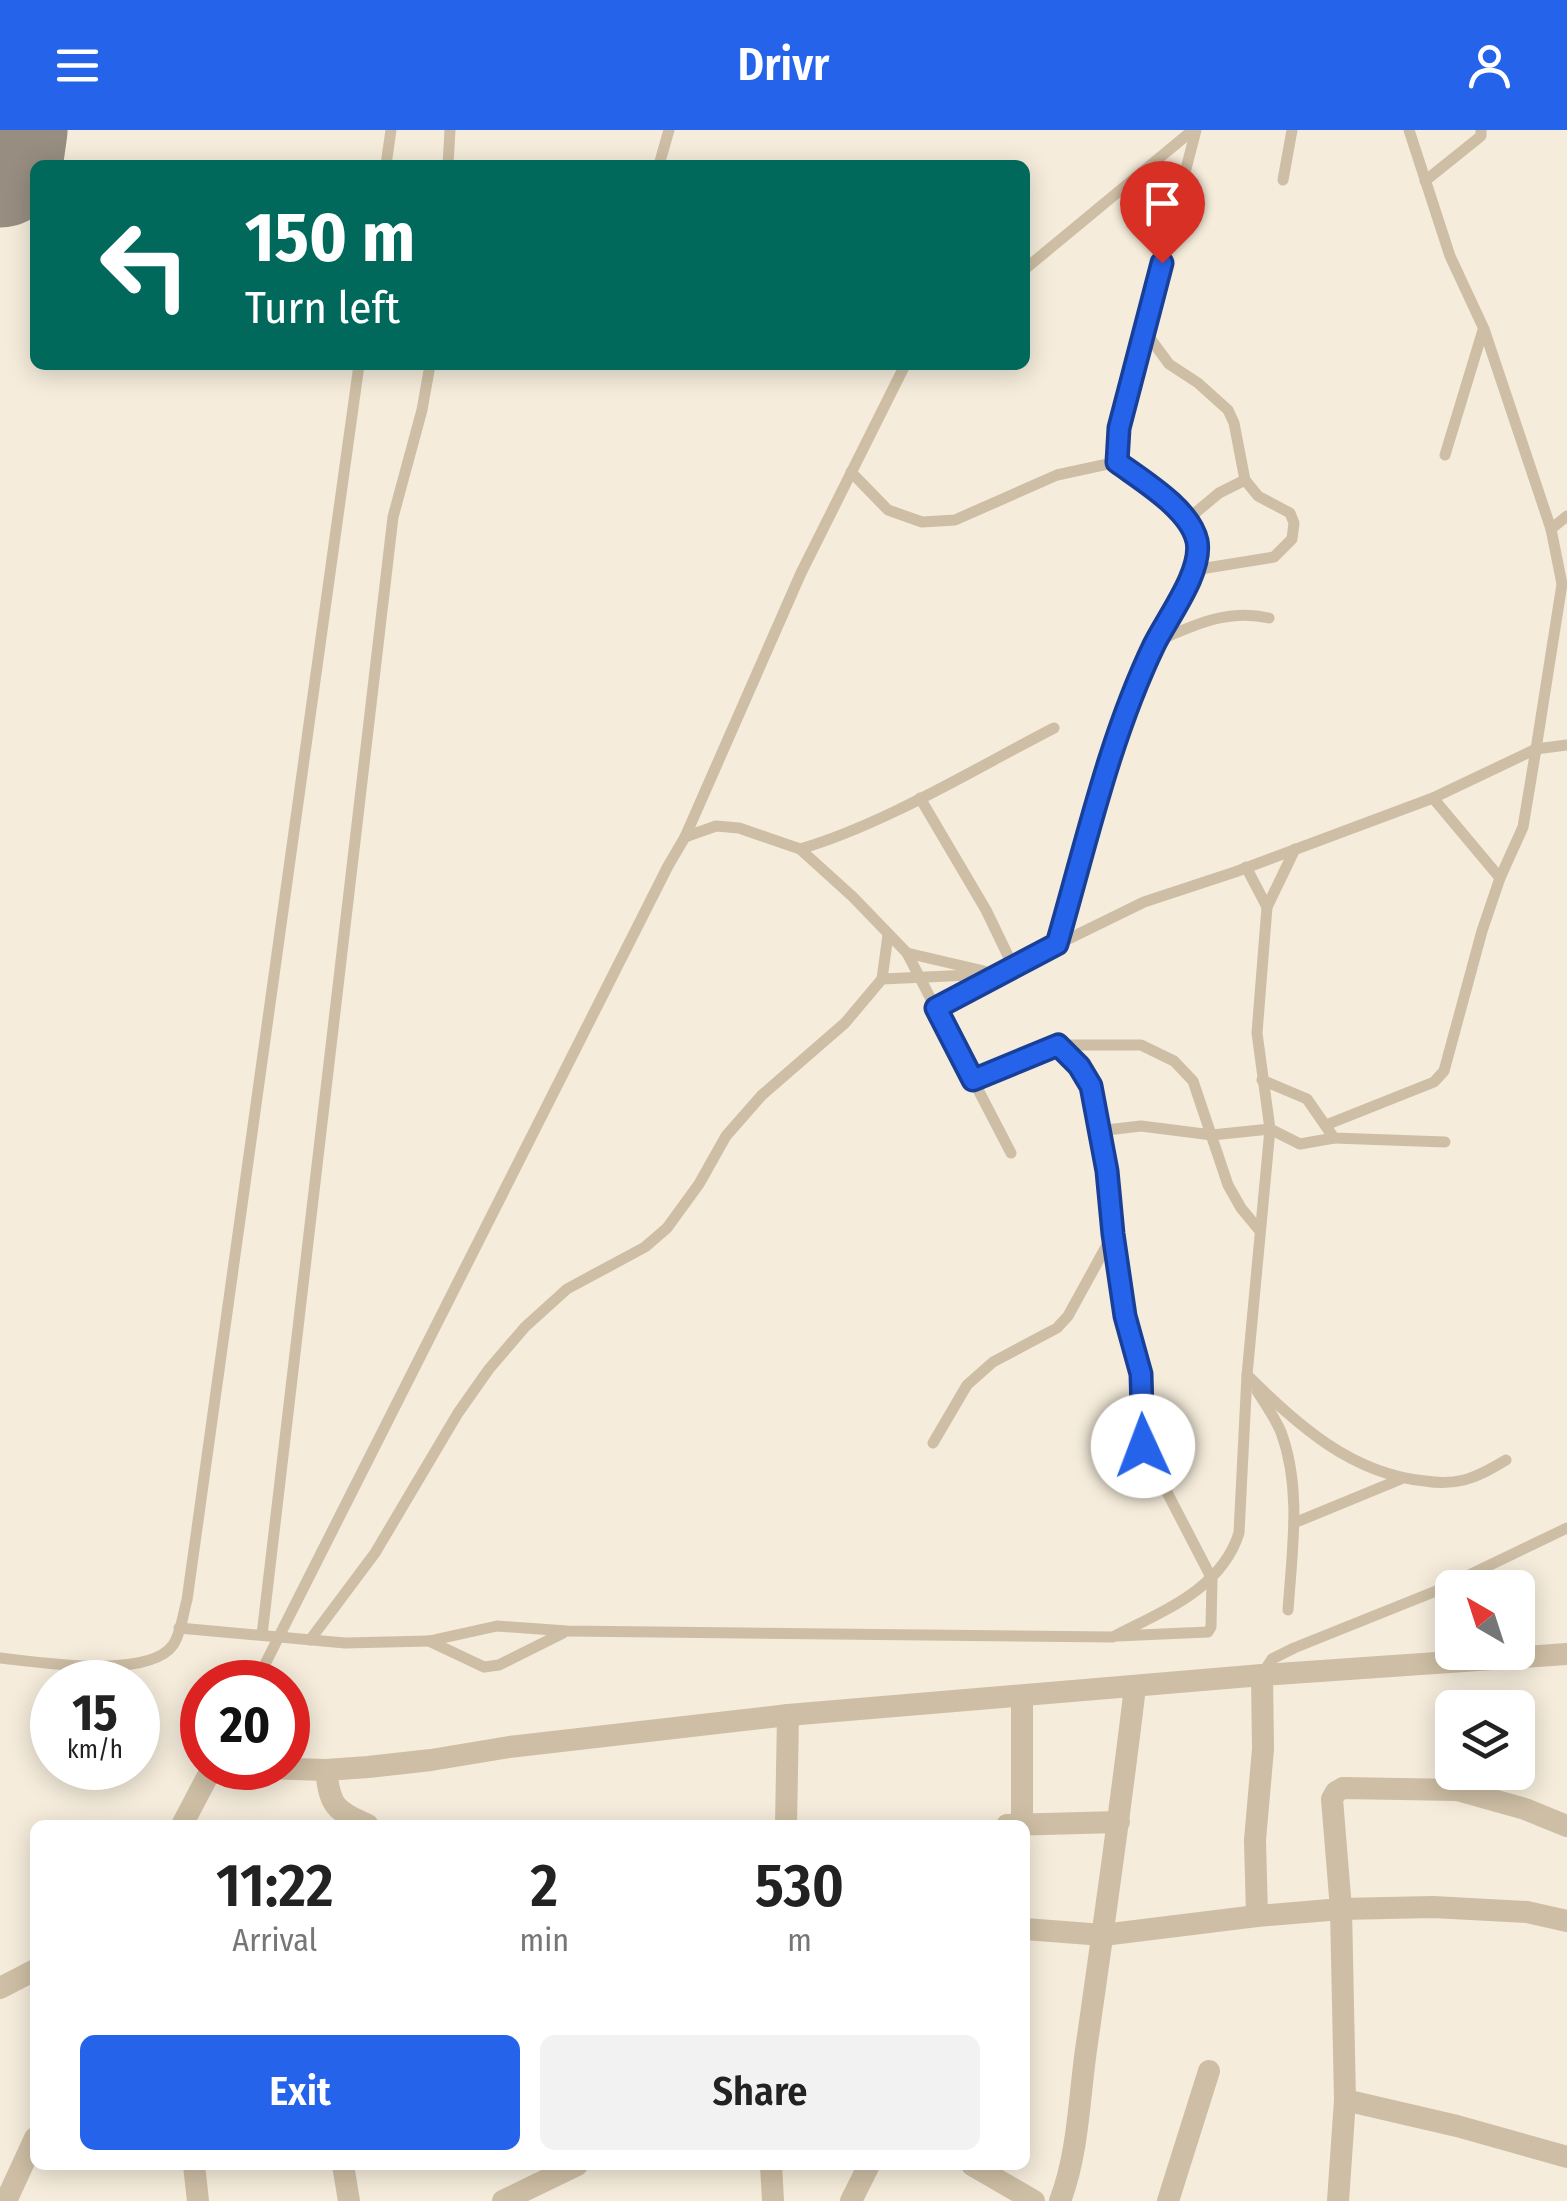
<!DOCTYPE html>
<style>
:root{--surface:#fff;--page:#f2f2f2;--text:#222;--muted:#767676;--accent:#2563eb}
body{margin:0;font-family:"Fira Sans Condensed",sans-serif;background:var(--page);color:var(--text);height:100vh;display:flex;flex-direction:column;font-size:38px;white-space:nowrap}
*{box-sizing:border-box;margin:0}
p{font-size:32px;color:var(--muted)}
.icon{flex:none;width:55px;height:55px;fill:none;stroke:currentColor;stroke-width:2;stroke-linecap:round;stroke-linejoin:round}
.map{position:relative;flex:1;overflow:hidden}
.sheet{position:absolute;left:30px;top:1690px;width:1000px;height:350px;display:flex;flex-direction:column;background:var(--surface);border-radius:15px;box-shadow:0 5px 25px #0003}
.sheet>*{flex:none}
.top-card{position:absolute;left:30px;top:30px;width:1000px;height:210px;border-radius:15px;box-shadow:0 5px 25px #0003;background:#00695c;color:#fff;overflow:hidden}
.needle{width:65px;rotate:321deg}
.tools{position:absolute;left:1435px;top:1440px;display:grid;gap:20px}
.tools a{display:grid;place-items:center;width:100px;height:100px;border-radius:15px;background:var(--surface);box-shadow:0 5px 25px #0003;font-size:50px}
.speed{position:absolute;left:30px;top:1530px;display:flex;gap:20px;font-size:50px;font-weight:700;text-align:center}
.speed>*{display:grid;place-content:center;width:130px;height:130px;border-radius:50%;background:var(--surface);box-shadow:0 5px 25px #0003;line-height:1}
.speed small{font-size:25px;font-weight:400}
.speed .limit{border:15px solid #d22;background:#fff;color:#111}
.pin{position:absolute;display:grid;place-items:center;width:85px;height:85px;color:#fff;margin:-102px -42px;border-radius:50% 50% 50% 0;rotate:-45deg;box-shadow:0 0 10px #0007}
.pin .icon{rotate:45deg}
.me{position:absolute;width:110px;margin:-55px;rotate:358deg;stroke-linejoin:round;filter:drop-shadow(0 0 8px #0008)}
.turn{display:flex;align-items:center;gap:35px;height:210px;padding:0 50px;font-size:45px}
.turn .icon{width:130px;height:130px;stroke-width:2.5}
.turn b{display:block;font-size:70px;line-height:85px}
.eta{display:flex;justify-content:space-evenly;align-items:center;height:170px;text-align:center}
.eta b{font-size:60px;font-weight:600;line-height:70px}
.cta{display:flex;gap:20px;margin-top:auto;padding:20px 50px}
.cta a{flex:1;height:115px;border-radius:15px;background:var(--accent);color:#fff;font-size:40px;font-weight:600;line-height:115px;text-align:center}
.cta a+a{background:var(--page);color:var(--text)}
header{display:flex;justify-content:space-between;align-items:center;height:130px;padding:0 50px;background:var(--accent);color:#fff;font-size:45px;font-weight:600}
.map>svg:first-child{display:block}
</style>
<header><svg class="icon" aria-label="menu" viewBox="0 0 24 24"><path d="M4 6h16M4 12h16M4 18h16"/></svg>Drivr<svg class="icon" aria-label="person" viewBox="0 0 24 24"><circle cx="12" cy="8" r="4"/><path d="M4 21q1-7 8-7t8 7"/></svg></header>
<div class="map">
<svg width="1567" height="2071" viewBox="0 0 1567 2071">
<rect width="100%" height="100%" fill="#f5ecdb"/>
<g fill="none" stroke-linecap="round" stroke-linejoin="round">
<polyline stroke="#978e81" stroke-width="125" points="0,35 5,0"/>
<g stroke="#cebea5" stroke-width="11">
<polyline points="386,35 391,0"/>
<polyline points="448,35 450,0"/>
<polyline points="659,35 669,0"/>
<polyline points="1283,50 1292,0"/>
<polyline points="1425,51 1481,6 1481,0"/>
<polyline points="1025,139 1193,0"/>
<polyline points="1144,200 1169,234 1198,253 1228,280 1234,293 1245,350 1258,366 1290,383 1294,393 1292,409 1274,427 1194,440"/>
<polyline points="1445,325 1483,200"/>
<polyline points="851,342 888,380 922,392 955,390 1057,345 1117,332"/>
<polyline points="1188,389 1219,363 1245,350"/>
<polyline points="1551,399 1567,386"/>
<path d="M 1155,512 C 1192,496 1227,478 1269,488"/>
<polyline points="920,668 986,780 1013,836"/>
<polyline points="1433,668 1500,748"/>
<polyline points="685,707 716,696 739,698 800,719 853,767 907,823 1011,1023"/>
<path d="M 800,719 C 885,694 974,639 1054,598"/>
<polyline points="1246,737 1267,777"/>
<path d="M 1057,814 C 1086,714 1109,610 1154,515 C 1167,487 1203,442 1197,411 C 1191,379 1142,350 1117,332 L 1119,298 L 1196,0"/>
<polyline points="907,823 984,841"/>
<polyline points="882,849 993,844"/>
<polyline points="936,878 1013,836 1144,772 1235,742 1433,668 1536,619 1562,454 1551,399 1484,199 1450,126 1409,0"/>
<polyline points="1058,915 1079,935 1091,956 1107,1041 1125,1185 1141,1244 1143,1316 1212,1449 1211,1497 1208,1502 1117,1506"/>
<polyline points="973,950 1058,915 1141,915 1174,931 1193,951 1228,1055 1241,1078 1260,1101"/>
<polyline points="1262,950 1307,969 1334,1008 1445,1012"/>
<polyline points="1326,995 1434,952 1444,941 1482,801 1500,748 1523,697 1536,619 1567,615"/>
<polyline points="1098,1001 1141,996 1212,1005 1270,999 1300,1014 1334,1008"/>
<path d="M 1247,1245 C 1298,1295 1351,1344 1425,1351 C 1437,1353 1452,1353 1464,1350 C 1480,1346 1492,1338 1506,1330"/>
<path d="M 1257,1261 C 1266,1275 1275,1288 1281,1302 C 1302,1359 1292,1421 1288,1480"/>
<polyline points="933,1313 967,1255 993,1232 1057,1198 1068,1186 1113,1104"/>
<polyline points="1294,1393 1401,1349"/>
<path d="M 179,1498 L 345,1513 L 429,1511 L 497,1496 L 567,1501 L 1113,1507 C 1162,1481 1221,1460 1239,1403 L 1247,1245 L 1270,999 L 1257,903 L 1267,777 L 1295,719"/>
<polyline points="262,1505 393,387 422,280 430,235"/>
<polyline points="310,1510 375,1423 458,1283 489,1239 525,1197 567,1159 645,1117 667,1098 699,1054 726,1006 762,965 845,893 882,849 888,805"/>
<polyline points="429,1511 484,1537 499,1535 563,1503"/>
<path d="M 0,1528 C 39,1532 148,1550 173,1515 C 181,1504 183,1483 187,1470 L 359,235"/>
<polyline points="1262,1544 1272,1529 1294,1518 1436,1461 1567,1398"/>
<polyline points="256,1552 668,736 685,707 801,443 905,235"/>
</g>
<g stroke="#cebea5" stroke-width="22">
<polyline points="263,1638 326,1640 368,1637 431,1630 509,1617 788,1585 1262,1545 1567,1524"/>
<path d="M 326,1640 C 330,1677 335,1680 368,1695"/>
<polyline points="182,1695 212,1638"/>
<polyline points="786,1695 788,1585"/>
<polyline points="1007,1695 1119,1692"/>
<polyline points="1022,1695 1022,1566"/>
<polyline points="1257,1786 1255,1710 1263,1619 1262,1545"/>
<polyline points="1025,1799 1103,1805 1257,1786 1341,1779 1433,1777 1527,1782 1567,1791"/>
<polyline points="0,1858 35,1840"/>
<polyline points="1345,1970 1457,1996 1567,2027"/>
<polyline points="194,2035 198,2071"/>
<polyline points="343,2035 349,2071"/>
<polyline points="771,2035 773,2071"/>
<polyline points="972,2035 1034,2071"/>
<polyline points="6,2071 35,2008"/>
<polyline points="503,2071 577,2035"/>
<polyline points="851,2071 869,2035"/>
<path d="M 1060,2071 C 1079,2021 1079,1965 1087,1913 C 1104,1794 1121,1676 1135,1557"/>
<polyline points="1168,2071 1209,1941"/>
<polyline points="1338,2071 1345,1970 1341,1779 1332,1669 1336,1662 1343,1658 1457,1660 1525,1679 1567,1696"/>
</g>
</g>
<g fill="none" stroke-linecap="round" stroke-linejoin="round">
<g stroke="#184099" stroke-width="25">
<path id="route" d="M 1143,1316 L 1141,1244 L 1125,1186 L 1113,1104 L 1107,1041 L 1091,956 L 1079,936 L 1058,915 L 973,950 L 936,878 L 1057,814 C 1086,714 1109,609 1154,515 C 1167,488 1203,442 1197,411 C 1190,379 1143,351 1117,332 L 1119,298 L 1162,133"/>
</g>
<use href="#route" stroke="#2563eb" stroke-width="18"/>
</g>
</svg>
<div class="tools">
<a><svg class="needle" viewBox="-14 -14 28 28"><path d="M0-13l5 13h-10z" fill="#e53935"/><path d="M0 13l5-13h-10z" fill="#767676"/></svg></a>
<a><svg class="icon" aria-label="layers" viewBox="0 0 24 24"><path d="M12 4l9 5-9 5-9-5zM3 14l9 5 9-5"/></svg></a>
</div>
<div class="speed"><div>15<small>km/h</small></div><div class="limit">20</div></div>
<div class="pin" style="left:1162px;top:133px;background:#d93025"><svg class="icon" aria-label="arrive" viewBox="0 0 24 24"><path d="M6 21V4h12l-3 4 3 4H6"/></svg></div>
<svg class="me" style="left:1143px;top:1316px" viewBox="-20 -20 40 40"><circle r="19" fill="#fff"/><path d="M0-13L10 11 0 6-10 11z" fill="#2563eb"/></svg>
<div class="top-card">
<div class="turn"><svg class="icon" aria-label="left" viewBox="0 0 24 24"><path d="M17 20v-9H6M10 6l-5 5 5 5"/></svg><div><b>150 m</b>Turn left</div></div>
</div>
<section class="sheet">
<div class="eta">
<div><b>11:22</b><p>Arrival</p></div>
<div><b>2</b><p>min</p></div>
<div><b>530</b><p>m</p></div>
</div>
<div class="cta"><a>Exit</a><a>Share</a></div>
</section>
</div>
